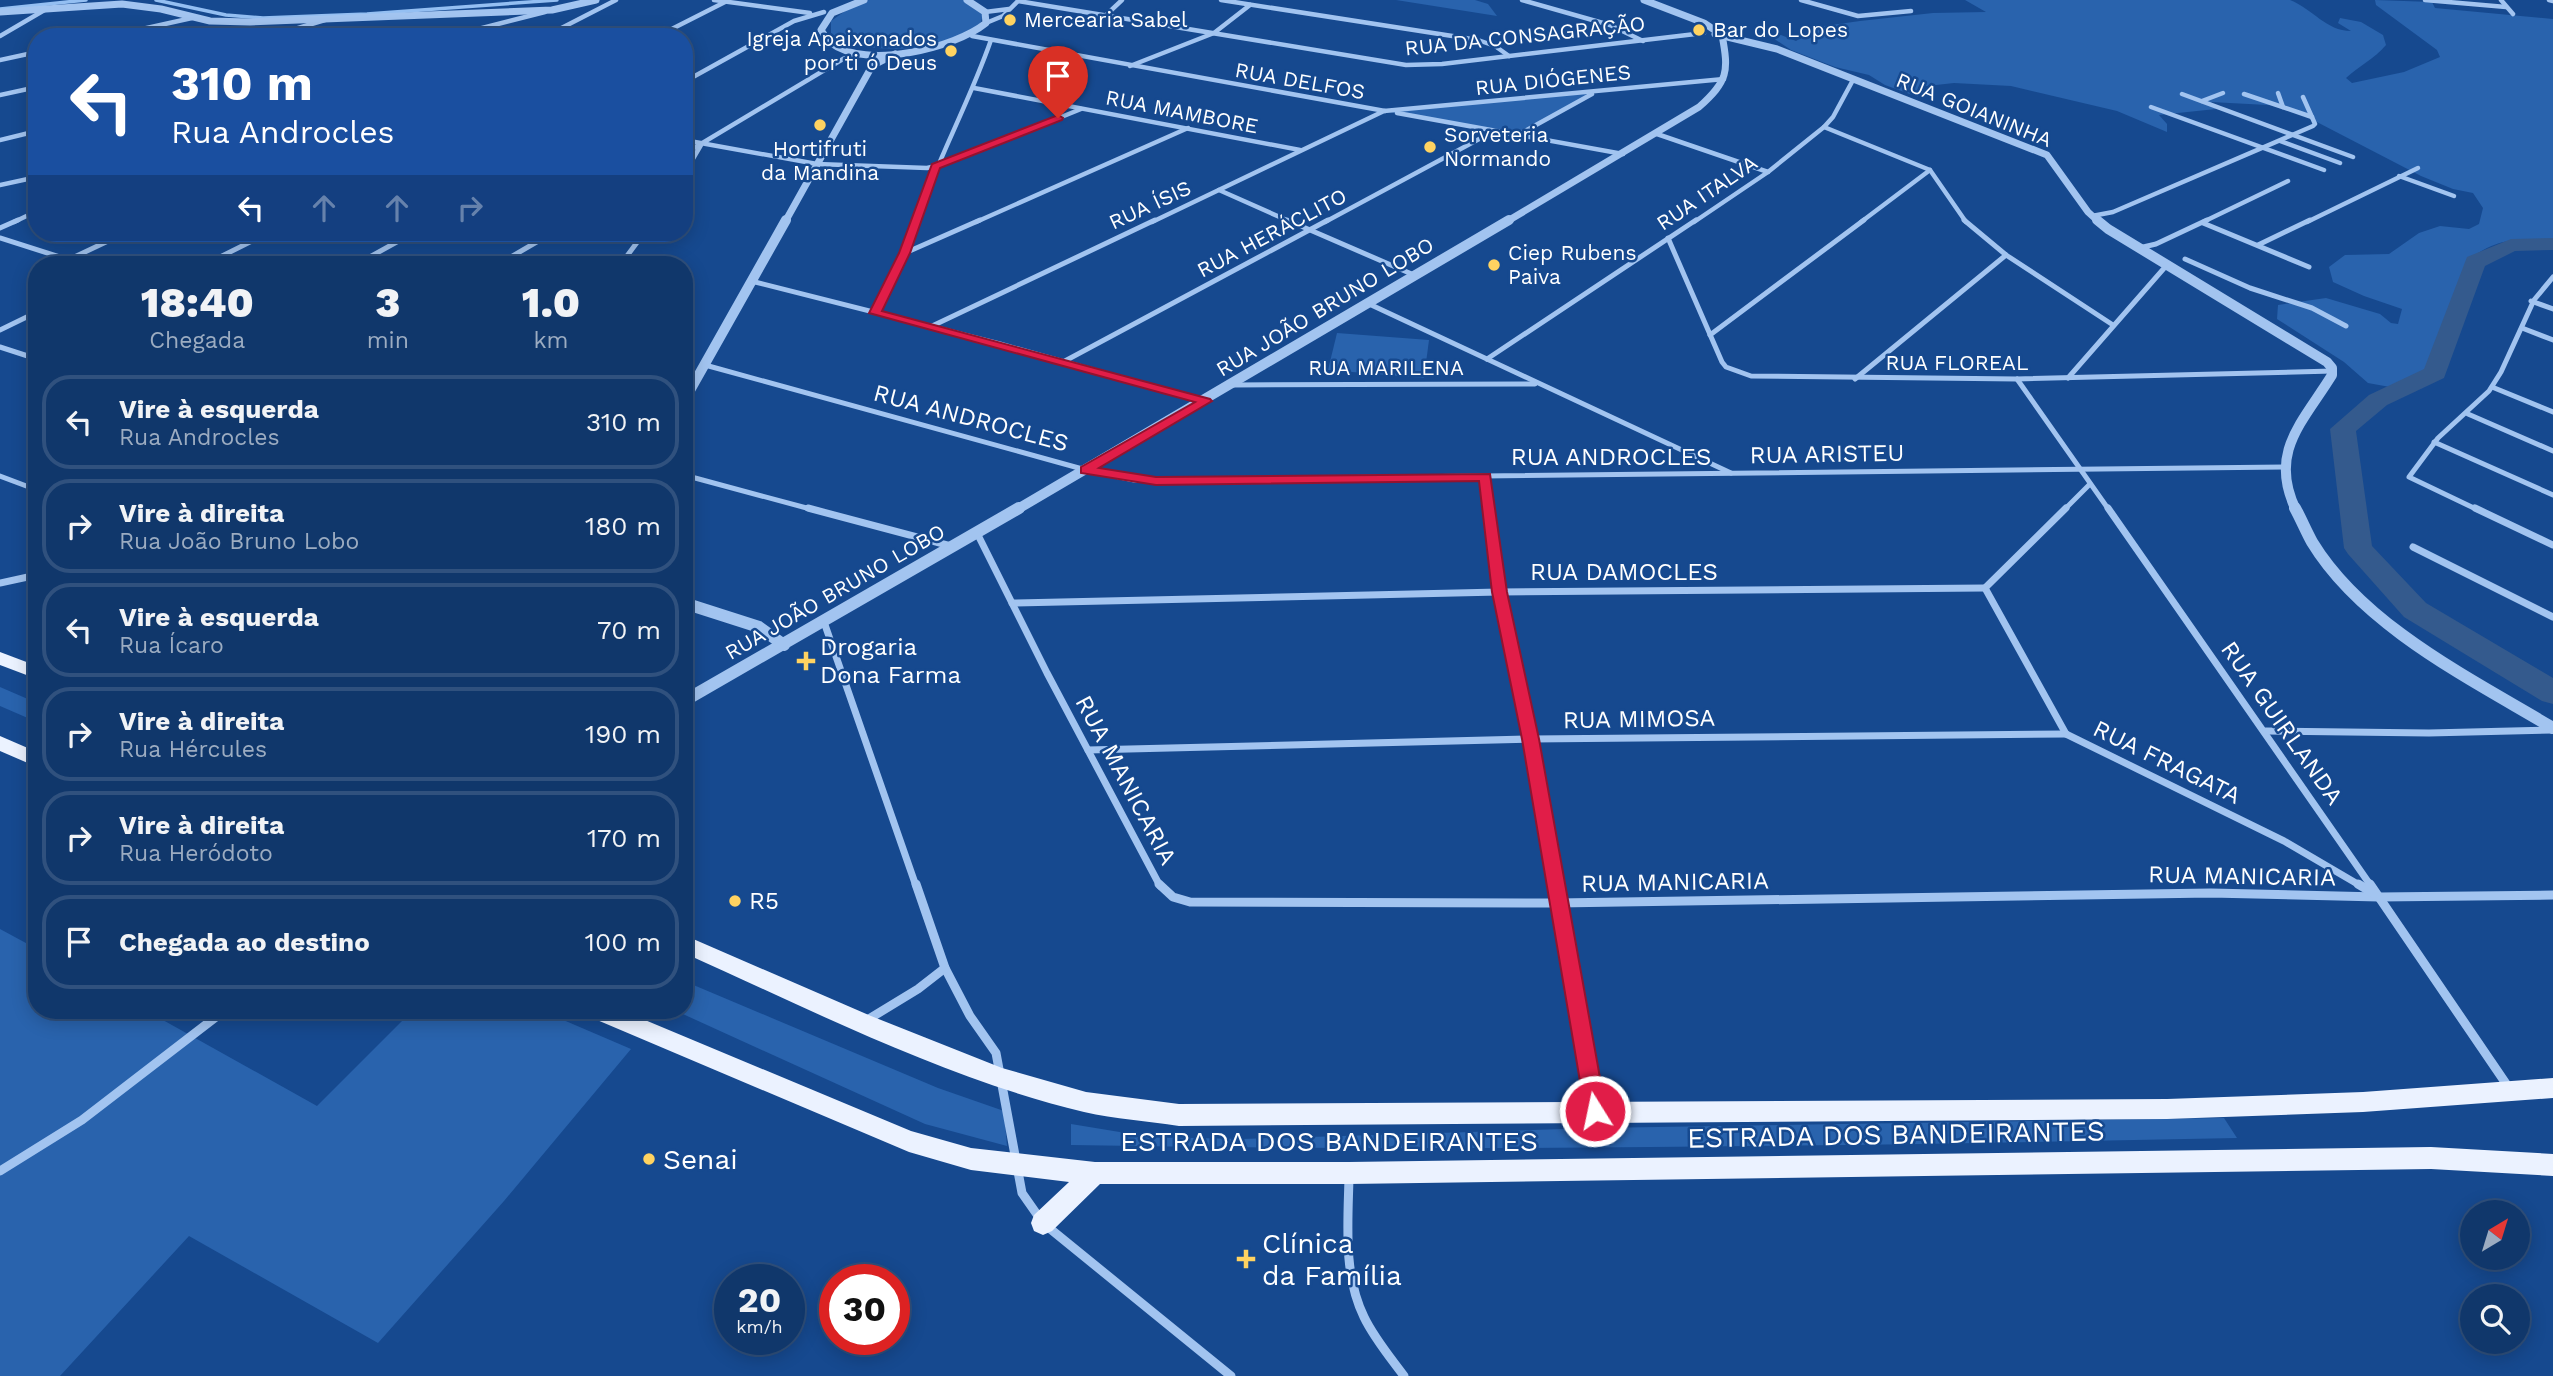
<!DOCTYPE html>
<html lang="pt">
<meta charset="utf-8">
<style>
:root{--surface:#10376b;--page:#1e4273;--text:#f1f3f6;--muted:#9cacc1;--line:#30517e}
body{margin:0;font-family:"Work Sans",sans-serif;background:var(--page);color:var(--text);height:100vh;display:flex;flex-direction:column;font-size:26px;white-space:nowrap}
*{box-sizing:border-box;margin:0}
p{font-size:23px;color:var(--muted)}
.icon{flex:none;width:38px;height:38px;fill:none;stroke:currentColor;stroke-width:2;stroke-linecap:round;stroke-linejoin:round}
.map{position:relative;flex:1;overflow:hidden}
.sheet{position:absolute;left:28px;top:256px;width:665px;height:763px;display:flex;flex-direction:column;background:var(--surface);border-radius:28px;box-shadow:0 4px 18px #0003,0 0 0 2px var(--line)}
.sheet>*{flex:none}
.hud{position:absolute;left:28px;top:28px;width:665px;height:214px;border-radius:28px;box-shadow:0 4px 18px #0003,0 0 0 2px var(--line);background:#1a4fa0;color:#fff;overflow:hidden}
.needle{width:46px;rotate:38deg}
.fabs{position:absolute;left:2460px;top:1200px;display:grid;gap:14px}
.fabs a{display:grid;place-items:center;width:70px;height:70px;border-radius:50%;background:var(--surface);box-shadow:0 4px 18px #0003,0 0 0 2px var(--line);font-size:35px}
.speed{position:absolute;left:714px;top:1264px;display:flex;gap:14px;font-size:35px;font-weight:700;text-align:center}
.speed>*{display:grid;place-content:center;width:91px;height:91px;border-radius:50%;background:var(--surface);box-shadow:0 4px 18px #0003,0 0 0 2px var(--line);line-height:1}
.speed small{font-size:18px;font-weight:400}
.speed .limit{border:10px solid #d22;background:#fff;color:#111}
.pin{position:absolute;display:grid;place-items:center;width:60px;height:60px;color:#fff;margin:-72px -30px;border-radius:50% 50% 50% 0;rotate:-45deg;box-shadow:0 0 7px #0007}
.pin .icon{rotate:45deg}
.me{position:absolute;width:77px;margin:-38px;rotate:350deg;stroke-linejoin:round;filter:drop-shadow(0 0 5px #0008)}
.turn{display:flex;align-items:center;gap:24px;height:147px;padding:0 28px;font-size:32px}
.turn .icon{width:91px;height:91px;stroke-width:2.5}
.turn b{display:block;font-size:49px;line-height:60px}
.lanes{display:flex;align-items:center;height:66px;padding:0 28px;background:#0003;justify-content:center;gap:35px;direction:ltr}
.lanes .off{opacity:.35}
.eta{display:flex;justify-content:space-evenly;align-items:center;height:119px;text-align:center}
.eta b{font-size:42px;font-weight:800;line-height:49px}
ul{padding:0;list-style:none}
li{display:flex;align-items:center;gap:21px;height:94px;margin:0 14px 10px;padding:0 14px;border:4px solid var(--line);border-radius:28px}
li div{flex:1}
li b{display:block;font-size:26px}
li em{font-style:normal}
.map>svg:first-child{display:block}
</style>
<div class="map">
<svg width="2553" height="1376" viewBox="0 0 2553 1376">
<rect width="100%" height="100%" fill="#16498f"/>
<g fill="#2963ad">
<path d="M 869,0 L 964,0 L 982,12 C 990,50 860,61 831,33 L 831,21 L 855,4 Z"/>
<polygon points="1396,0 1475,0 1488,4 1497,16"/>
<path d="M 1965,0 L 2290,0 C 2313,9 2326,31 2351,31 L 2338,23 L 2340,18 L 2361,22 L 2383,35 L 2386,45 C 2374,59 2359,66 2346,78 L 2352,83 L 2404,72 L 2440,57 L 2437,50 L 2376,5 L 2375,0 L 2432,2 L 2435,8 L 2553,19 L 2553,240 C 2515,239 2497,237 2466,262 L 2426,370 L 2390,387 L 2368,383 L 2344,362 L 2277,319 L 2278,305 L 2326,298 L 2380,314 L 2391,323 L 2398,324 L 2402,309 L 2364,296 L 2333,282 L 2329,267 L 2345,255 L 2389,254 L 2419,233 L 2440,226 L 2469,229 L 2479,224 L 2483,208 L 2473,193 L 2453,189 L 2421,176 L 2286,106 L 2211,102 L 2216,109 L 2159,115 L 2167,124 L 2167,132 L 2117,111 L 2011,86 L 1954,83 L 1918,87 L 1918,97 L 1885,85 L 1869,75 L 1835,67 L 1791,50 L 1770,36 L 1781,35 L 1796,41 L 1817,27 L 1860,21 L 1933,13 L 1986,12 Z"/>
<polygon points="1596,92 1518,135 1384,111"/>
<polygon points="1337,333 1429,340 1424,378 1328,370"/>
<polygon points="0,687 37,703 37,722 0,706"/>
<polygon points="0,929 37,949 37,1010 145,1010 317,1106 413,1010 540,1010 631,1049 504,1201 378,1343 189,1236 60,1376 0,1376"/>
<polygon points="684,981 938,1088 1004,1111 1007,1146 925,1124 674,1010 684,1010"/>
<path d="M 2224,1118 L 2237,1138 C 1848,1146 1459,1152 1071,1145 L 1071,1124 L 1150,1137 L 1242,1139 L 1596,1128 Z"/>
</g>
<g fill="none" stroke-linecap="round" stroke-linejoin="round">
<g stroke="#94bff2" stroke-width="3.5">
<polyline points="156,0 226,15 263,18 367,14 557,0"/>
<polyline points="0,9 86,0"/>
</g>
<polygon fill="#345a8d" fill-rule="evenodd" points="2553,238 2553,250 2515,251 2485,266 2444,378 2387,405 2356,431 2372,546 2426,603 2553,678 2553,704 2542,701 2404,617 2348,554 2344,548 2330,429 2369,395 2424,369 2467,257 2511,239"/>
<g stroke="#a2c4f0" stroke-width="4.5">
<polyline points="714,0 810,13"/>
<polyline points="1221,0 1478,40 1495,46 1509,56"/>
<polyline points="1522,0 1610,25 1643,41"/>
<polyline points="1801,0 1858,16 1911,11"/>
<polyline points="2425,0 2506,7"/>
<polyline points="2501,0 2513,14"/>
<polyline points="2549,0 2553,1"/>
<polyline points="1018,1 1406,65 1442,64 1704,33"/>
<polyline points="985,12 1009,9"/>
<polyline points="1105,16 1122,0"/>
<polyline points="986,23 1003,16 1019,0"/>
<polyline points="0,36 48,8"/>
<polyline points="972,36 1385,111"/>
<polyline points="106,37 192,18"/>
<polyline points="268,37 325,20"/>
<polyline points="447,37 545,12"/>
<polyline points="544,37 616,0"/>
<polyline points="656,37 725,2"/>
<polyline points="0,60 37,52"/>
<polyline points="1130,66 1214,33 1250,5"/>
<polyline points="684,82 794,21 824,12"/>
<polyline points="974,88 1300,150"/>
<polyline points="2278,93 2283,107"/>
<polyline points="2182,94 2353,157"/>
<polyline points="2244,94 2312,117"/>
<polyline points="0,95 37,87"/>
<polyline points="2202,101 2223,93"/>
<polyline points="2151,107 2324,170"/>
<polyline points="1397,113 1623,154"/>
<polyline points="1824,127 1930,170 1966,222"/>
<polyline points="1657,134 1768,172"/>
<polyline points="1518,135 1592,94"/>
<polyline points="0,140 37,131"/>
<polyline points="684,140 817,164 927,168 945,164 1081,109"/>
<polyline points="2280,141 2340,163"/>
<polyline points="684,154 843,59 859,54"/>
<polyline points="684,174 701,145"/>
<polyline points="2399,176 2454,196"/>
<polyline points="0,185 37,177"/>
<polyline points="1219,190 1291,222"/>
<polyline points="2092,216 2113,212 2313,126 2315,124 2303,97"/>
<polyline points="14,222 37,211"/>
<path d="M 916,222 C 938,158 969,103 991,40"/>
<polyline points="976,222 1188,128"/>
<polyline points="1152,222 1384,111 1724,79"/>
<polyline points="1325,222 1494,131"/>
<polyline points="1694,222 1768,172 1824,127 1833,117 1853,80"/>
<polyline points="1861,222 1930,170"/>
<polyline points="2203,222 2288,181"/>
<polyline points="2307,222 2418,168"/>
</g>
<g stroke="#a2c4f0" stroke-width="5">
<polyline points="1287,220 1414,275"/>
<polyline points="1964,220 2006,255 2113,325"/>
<polyline points="2203,223 2309,267"/>
<polyline points="0,228 18,220"/>
<polyline points="0,238 82,264"/>
<polyline points="1668,238 1722,362 1726,367 1751,376 2017,379 2333,371"/>
<polyline points="2258,245 2310,220"/>
<polyline points="2139,248 2156,244 2207,220"/>
<polyline points="905,253 980,220"/>
<polyline points="2185,259 2250,288 2312,308 2346,326"/>
<polyline points="68,260 125,233"/>
<polyline points="206,264 268,233"/>
<polyline points="357,264 413,233"/>
<polyline points="499,264 552,233"/>
<polyline points="621,264 644,233"/>
<polyline points="751,281 1000,344 1204,401"/>
<polyline points="2531,301 2553,309"/>
<polyline points="1367,303 1731,473"/>
<polyline points="875,312 905,253 917,220"/>
<polyline points="930,327 1155,220"/>
<polyline points="2522,328 2553,340"/>
<polyline points="0,330 37,312"/>
<polyline points="1710,335 1864,220"/>
<polyline points="0,347 37,359"/>
<polyline points="1487,359 1696,220"/>
<polyline points="1063,362 1328,220"/>
<polyline points="705,365 1086,470 1134,480 2284,467"/>
<polyline points="2068,378 2166,266"/>
<polyline points="1855,379 2006,255"/>
<polyline points="2017,379 2109,510"/>
<polyline points="1232,385 1535,384"/>
<polyline points="2492,387 2553,412"/>
<polyline points="2468,414 2553,451"/>
<polyline points="2434,442 2553,495"/>
<polyline points="684,475 814,510"/>
<polyline points="0,476 37,490"/>
<polyline points="1485,477 1489,510"/>
<polyline points="2064,510 2090,484"/>
<polyline points="2478,510 2409,477 2438,438 2489,391 2501,372 2534,300 2553,277"/>
</g>
<g stroke="#a2c4f0" stroke-width="7">
<polyline points="808,508 951,546"/>
<polyline points="1489,508 1499,592 1531,739 1556,886"/>
<polyline points="2066,508 1985,588 2066,734 2284,841 2361,886"/>
<polyline points="2108,508 2371,886"/>
<polyline points="2475,508 2553,545"/>
<polyline points="976,531 1047,673 1160,886"/>
<polyline points="2413,547 2553,617"/>
<polyline points="0,583 37,575"/>
<polyline points="1012,603 1499,592 1985,588"/>
<polyline points="824,622 916,886"/>
<polyline points="2266,731 2429,733 2552,730"/>
<polyline points="1088,750 1531,739 2066,734"/>
</g>
<g stroke="#a2c4f0" stroke-width="9">
<polyline points="916,884 945,968 970,1016 996,1053 1022,1193 1043,1223 1231,1376"/>
<polyline points="1159,884 1173,897 1190,902 1558,903 2211,893 2379,897 2553,895"/>
<polyline points="1556,884 1595,1110"/>
<polyline points="2358,884 2375,894"/>
<polyline points="2370,884 2509,1088"/>
<polyline points="867,1020 918,989 945,968"/>
<polyline points="0,1171 82,1120 225,1010"/>
<path d="M 1349,1177 C 1348,1224 1343,1274 1364,1317 C 1374,1338 1390,1357 1404,1376"/>
</g>
<g stroke="#a2c4f0" stroke-width="7">
<path d="M 864,0 L 832,13 L 821,30 C 824,34 827,40 831,43 C 866,70 955,48 986,23 L 985,12 L 967,0"/>
<polyline points="0,12 122,4 161,9 210,21 250,22 552,10 596,0"/>
<polyline points="1715,34 1777,49 2047,155 2088,212 2099,222"/>
<polyline points="785,222 872,66 895,54"/>
<path d="M 1506,222 L 1699,107 C 1728,81 1729,72 1722,35 L 1704,23 L 1644,0"/>
</g>
<g stroke="#a2c4f0" stroke-width="10">
<path d="M 2097,220 L 2108,229 L 2327,362 L 2332,368 L 2332,375 C 2303,422 2268,452 2296,510"/>
<polyline points="684,401 786,220"/>
<polyline points="1016,510 1509,220"/>
</g>
<g stroke="#a2c4f0" stroke-width="12">
<path d="M 2295,508 C 2301,519 2306,531 2312,542 C 2363,626 2471,679 2553,728"/>
<polyline points="684,603 759,627 784,645"/>
<polyline points="684,701 1019,508"/>
</g>
<g fill="#ebf2ff" fill-rule="evenodd">
<polygon points="0,652 37,666 37,679 0,665"/>
<polygon points="0,736 37,752 37,767 0,751"/>
<path d="M 684,935 L 871,1016 L 1002,1068 L 1086,1092 L 1179,1104 L 2167,1099 L 2363,1092 L 2553,1078 L 2553,1098 L 2363,1112 L 2167,1119 L 1179,1126 C 1148,1121 1115,1119 1084,1112 C 949,1080 811,1010 684,953 Z"/>
<polygon points="587,1010 621,1010 911,1131 971,1148 1095,1162 1349,1162 2431,1147 2553,1154 2553,1176 2431,1169 1349,1184 1100,1184 1052,1231 1043,1235 1034,1231 1031,1223 1034,1215 1069,1182 971,1170 909,1152 590,1017"/>
</g>
</g>
<polygon fill="#e11d48" stroke="#92132f" stroke-width="2" points="1058,115 1063,118 1062,120 940,168 910,253 882,311 1210,399 1212,401 1099,468 1156,477 1490,474 1507,592 1539,739 1606,1111 1603,1118 1595,1121 1588,1118 1585,1111 1522,739 1492,592 1479,481 1156,485 1081,473 1081,467 1195,402 869,313 899,253 932,164"/>
<g fill="#ffd361" stroke="#16498f" stroke-width="2.5">
<circle cx="1010" cy="20" r="7"/>
<circle cx="1699" cy="30" r="7"/>
<circle cx="951" cy="51" r="7"/>
<circle cx="820" cy="125" r="7"/>
<circle cx="1430" cy="147" r="7"/>
<circle cx="1494" cy="265" r="7"/>
<path d="M802.5 650.5h7v7h7v7h-7v7h-7v-7h-7v-7h7z"/>
<circle cx="735" cy="901" r="7"/>
<circle cx="649" cy="1159" r="7"/>
<path d="M1242.5 1248.5h7v7h7v7h-7v7h-7v-7h-7v-7h7z"/>
</g>
<g text-anchor="middle" stroke-width="5" stroke-linejoin="round" paint-order="stroke">
<g font-size="21" fill="#fff" stroke="#16498f" text-anchor="start">
<text x="1024" y="27">Mercearia Sabel</text>
<text x="1713" y="37">Bar do Lopes</text>
<text x="937" y="46" text-anchor="end">Igreja Apaixonados<tspan x="937" dy="24">por ti ó Deus</tspan></text>
<text x="1444" y="142">Sorveteria<tspan x="1444" dy="24">Normando</tspan></text>
<text x="820" y="156" text-anchor="middle">Hortifruti<tspan x="820" dy="24">da Mandina</tspan></text>
<text x="1508" y="260">Ciep Rubens<tspan x="1508" dy="24">Paiva</tspan></text>
</g>
<g font-size="21" fill="#fff" stroke="#16498f">
<text transform="translate(1525 36) rotate(-6)" y="7">RUA DA CONSAGRAÇÃO</text>
<text transform="translate(1553 80) rotate(-6)" y="7">RUA DIÓGENES</text>
<text transform="translate(1300 81) rotate(10)" y="7">RUA DELFOS</text>
<text transform="translate(1974 110) rotate(22)" y="7">RUA GOIANINHA</text>
<text transform="translate(1182 112) rotate(11)" y="7">RUA MAMBORE</text>
<text transform="translate(1707 193) rotate(-34)" y="7">RUA ITALVA</text>
<text transform="translate(1150 205) rotate(-25)" y="7">RUA ÍSIS</text>
<text transform="translate(1272 233) rotate(-28)" y="7">RUA HERÁCLITO</text>
<text transform="translate(1325 307) rotate(-31)" y="7">RUA JOÃO BRUNO LOBO</text>
<text x="1957" y="370">RUA FLOREAL</text>
<text x="1386" y="375">RUA MARILENA</text>
<text transform="translate(835 592) rotate(-30)" y="7">RUA JOÃO BRUNO LOBO</text>
</g>
<g font-size="24" fill="#fff" stroke="#16498f">
<text transform="translate(971 418) rotate(15)" y="8">RUA ANDROCLES</text>
<text transform="translate(1827 454) rotate(-1)" y="8">RUA ARISTEU</text>
<text x="1611" y="465">RUA ANDROCLES</text>
<text x="1624" y="580">RUA DAMOCLES</text>
<text transform="translate(1639 719) rotate(-1)" y="8">RUA MIMOSA</text>
<text transform="translate(2282 723) rotate(55)" y="8">RUA GUIRLANDA</text>
<text transform="translate(2167 762) rotate(26)" y="8">RUA FRAGATA</text>
<text transform="translate(1126 780) rotate(62)" y="8">RUA MANICARIA</text>
<text transform="translate(2242 876) rotate(1)" y="8">RUA MANICARIA</text>
<text transform="translate(1675 882) rotate(-1)" y="8">RUA MANICARIA</text>
</g>
<g font-size="24" fill="#fff" stroke="#16498f" text-anchor="start">
<text x="820" y="655">Drogaria<tspan x="820" dy="28">Dona Farma</tspan></text>
<text x="749" y="909">R5</text>
</g>
<g font-size="28" fill="#fff" stroke="#16498f">
<text transform="translate(1896 1134) rotate(-1)" y="10">ESTRADA DOS BANDEIRANTES</text>
<text x="1329" y="1151">ESTRADA DOS BANDEIRANTES</text>
</g>
<g font-size="28" fill="#fff" stroke="#16498f" text-anchor="start">
<text x="663" y="1169">Senai</text>
<text x="1262" y="1253">Clínica<tspan x="1262" dy="32">da Família</tspan></text>
</g>
</g>
</svg>
<div class="fabs">
<a><svg class="needle" viewBox="-14 -14 28 28"><path d="M0-13l5 13h-10z" fill="#e53935"/><path d="M0 13l5-13h-10z" fill="#9cacc1"/></svg></a>
<a><svg class="icon" aria-label="search" viewBox="0 0 24 24"><circle cx="10" cy="10" r="6"/><path d="M15 15l6 6"/></svg></a>
</div>
<div class="speed"><div>20<small>km/h</small></div><div class="limit">30</div></div>
<div class="pin" style="left:1058px;top:118px;background:#d93025"><svg class="icon" aria-label="arrive" viewBox="0 0 24 24"><path d="M6 21V4h12l-3 4 3 4H6"/></svg></div>
<svg class="me" style="left:1595px;top:1111px" viewBox="-20 -20 40 40"><circle r="17" fill="#e11d48" stroke="#fff" stroke-width="3"/><path d="M0-11L8 9 0 5-8 9z" fill="#fff"/></svg>
<div class="hud">
<div class="turn"><svg class="icon" aria-label="left" viewBox="0 0 24 24"><path d="M17 20v-9H6M10 6l-5 5 5 5"/></svg><div><b>310 m</b>Rua Androcles</div></div>
<div class="lanes"><svg class="icon" aria-label="left" viewBox="0 0 24 24"><path d="M17 20v-9H6M10 6l-5 5 5 5"/></svg><svg class="icon off" aria-label="ahead" viewBox="0 0 24 24"><path d="M12 20V5M6 11l6-6 6 6"/></svg><svg class="icon off" aria-label="ahead" viewBox="0 0 24 24"><path d="M12 20V5M6 11l6-6 6 6"/></svg><svg class="icon off" aria-label="right" viewBox="0 0 24 24"><path d="M7 20v-9h11M14 6l5 5-5 5"/></svg></div>
</div>
<section class="sheet">
<div class="eta">
<div><b>18:40</b><p>Chegada</p></div>
<div><b>3</b><p>min</p></div>
<div><b>1.0</b><p>km</p></div>
</div>
<ul>
<li><svg class="icon" aria-label="left" viewBox="0 0 24 24"><path d="M17 20v-9H6M10 6l-5 5 5 5"/></svg><div><b>Vire à esquerda</b><p>Rua Androcles</p></div><em>310 m</em></li>
<li><svg class="icon" aria-label="right" viewBox="0 0 24 24"><path d="M7 20v-9h11M14 6l5 5-5 5"/></svg><div><b>Vire à direita</b><p>Rua João Bruno Lobo</p></div><em>180 m</em></li>
<li><svg class="icon" aria-label="left" viewBox="0 0 24 24"><path d="M17 20v-9H6M10 6l-5 5 5 5"/></svg><div><b>Vire à esquerda</b><p>Rua Ícaro</p></div><em>70 m</em></li>
<li><svg class="icon" aria-label="right" viewBox="0 0 24 24"><path d="M7 20v-9h11M14 6l5 5-5 5"/></svg><div><b>Vire à direita</b><p>Rua Hércules</p></div><em>190 m</em></li>
<li><svg class="icon" aria-label="right" viewBox="0 0 24 24"><path d="M7 20v-9h11M14 6l5 5-5 5"/></svg><div><b>Vire à direita</b><p>Rua Heródoto</p></div><em>170 m</em></li>
<li><svg class="icon" aria-label="arrive" viewBox="0 0 24 24"><path d="M6 21V4h12l-3 4 3 4H6"/></svg><div><b>Chegada ao destino</b></div><em>100 m</em></li>
</ul>
</section>
</div>
